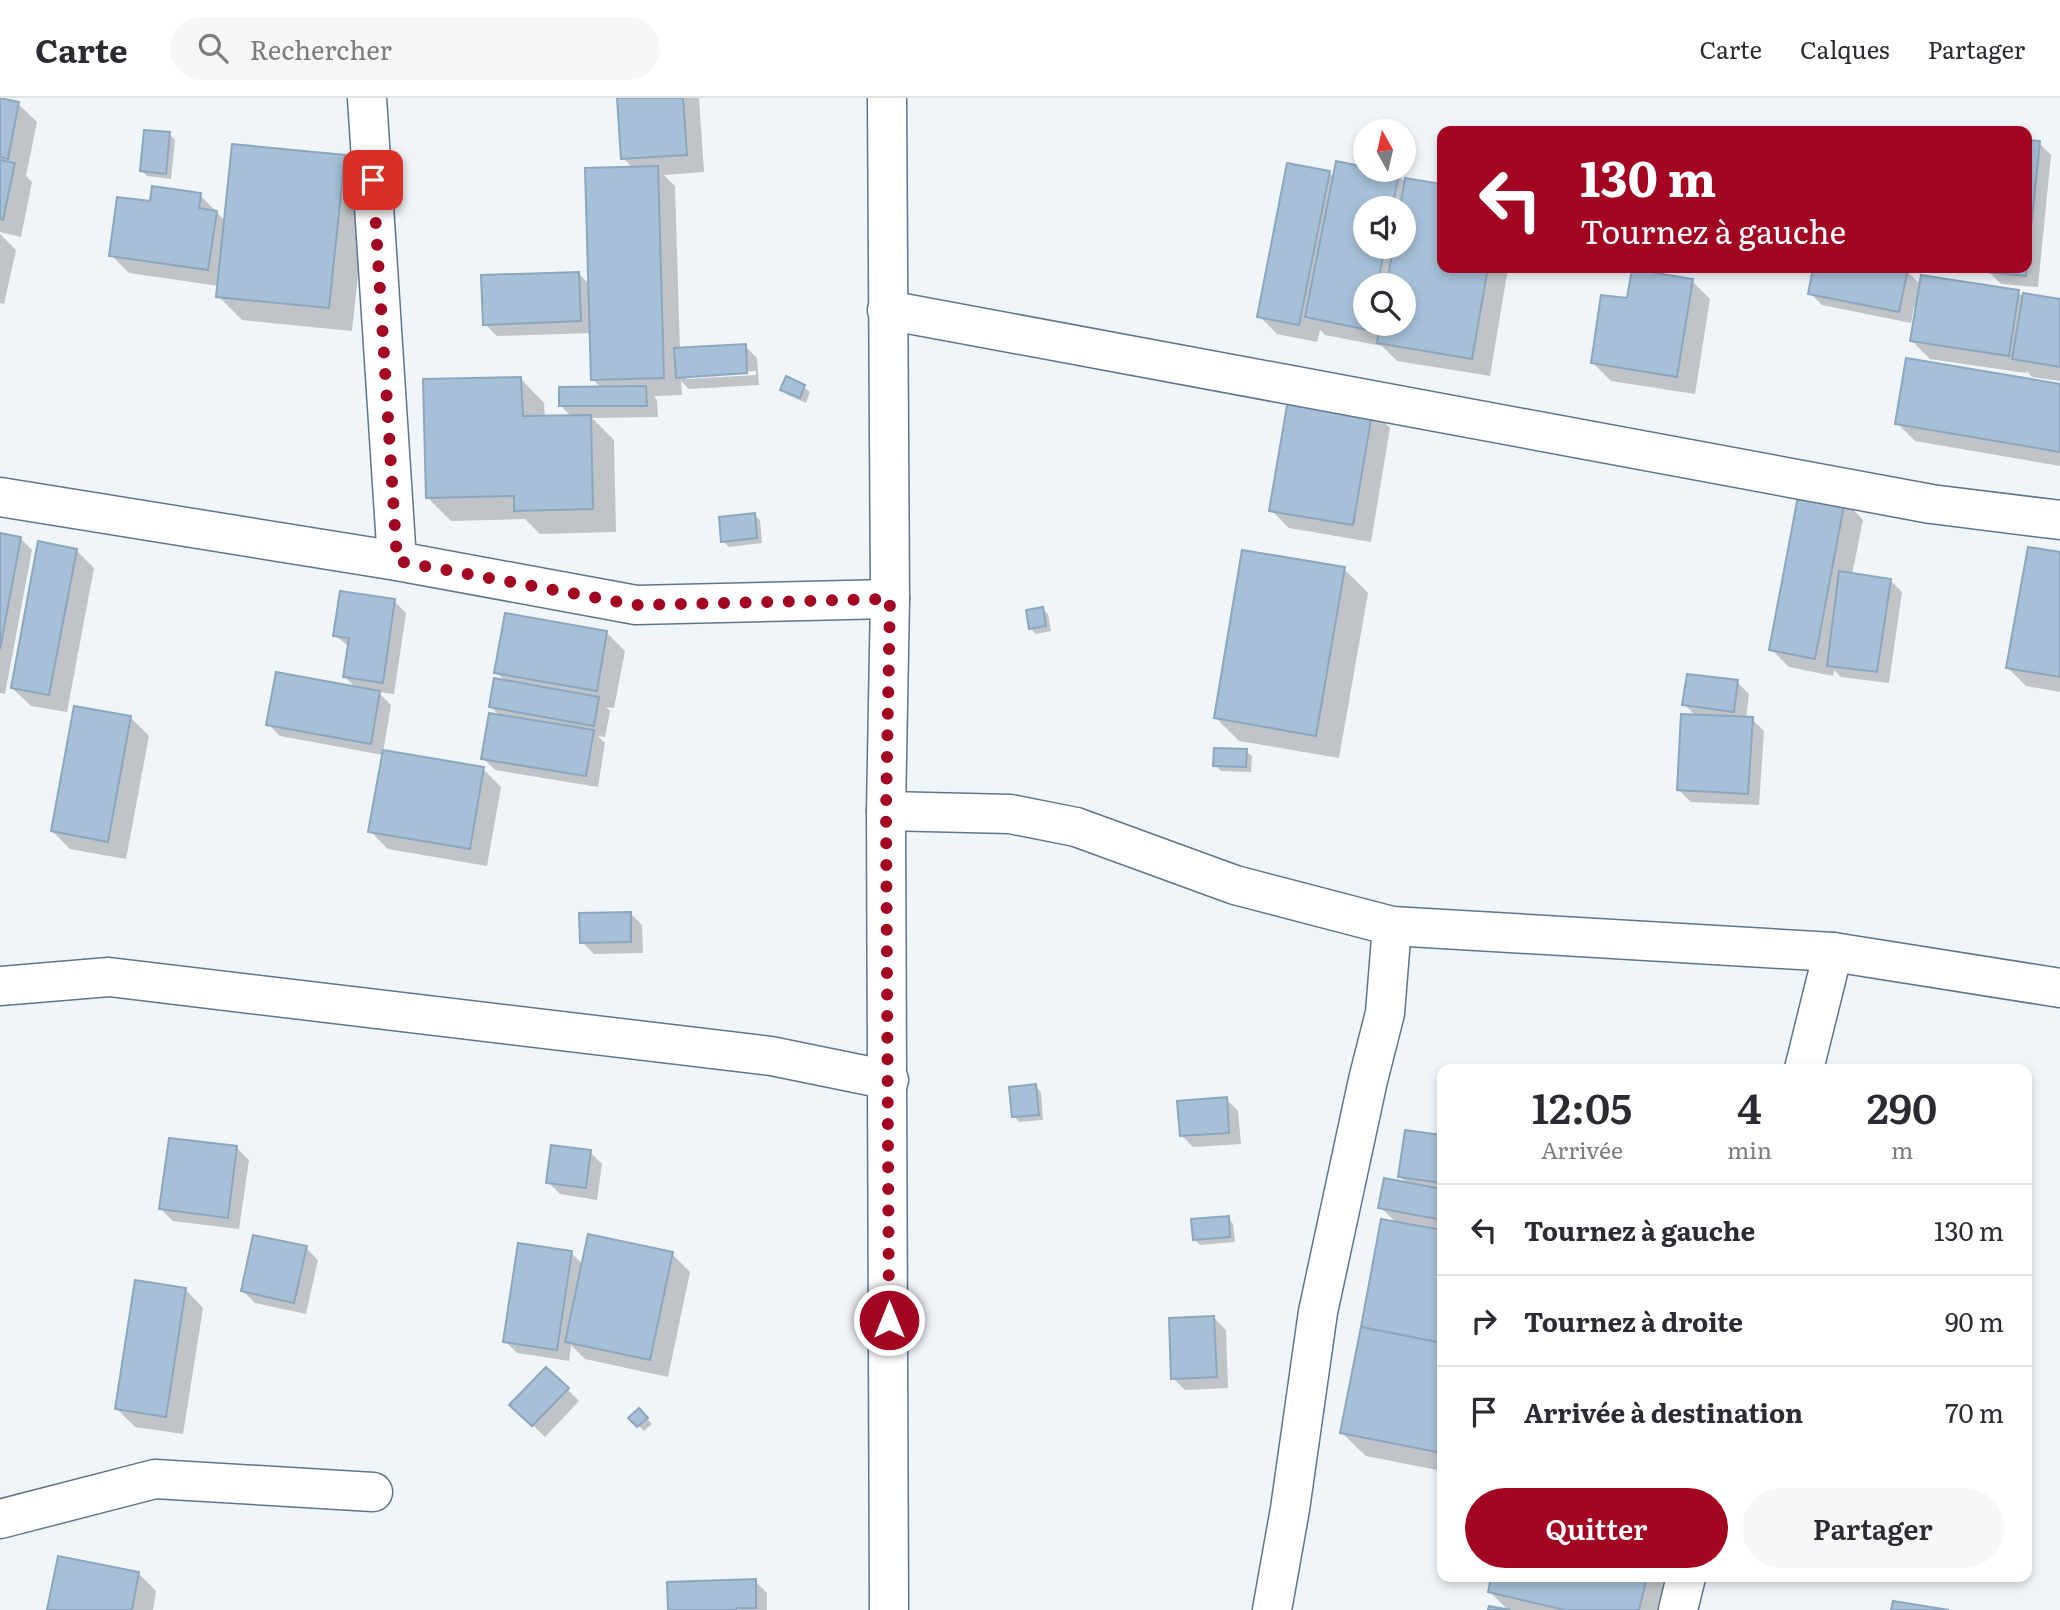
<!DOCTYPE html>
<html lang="fr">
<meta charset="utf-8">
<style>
:root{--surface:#fff;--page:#f7f7f7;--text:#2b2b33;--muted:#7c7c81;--line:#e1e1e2;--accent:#a20422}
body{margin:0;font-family:Literata,serif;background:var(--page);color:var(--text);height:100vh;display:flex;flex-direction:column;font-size:26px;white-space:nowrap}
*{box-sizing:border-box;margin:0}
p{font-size:23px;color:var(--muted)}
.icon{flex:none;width:38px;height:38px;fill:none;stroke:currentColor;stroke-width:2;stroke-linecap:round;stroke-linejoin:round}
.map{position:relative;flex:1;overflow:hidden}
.side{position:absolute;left:1437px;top:966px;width:595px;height:518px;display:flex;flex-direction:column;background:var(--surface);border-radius:14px;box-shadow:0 4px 10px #0003}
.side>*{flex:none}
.banner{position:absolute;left:1437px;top:28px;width:595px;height:147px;border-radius:14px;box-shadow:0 4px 10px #0003;background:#a20422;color:#fff;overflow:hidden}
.needle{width:46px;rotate:352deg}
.fabs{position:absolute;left:1353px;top:21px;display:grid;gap:14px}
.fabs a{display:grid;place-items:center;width:63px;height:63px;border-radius:50%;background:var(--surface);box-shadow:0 4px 10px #0003;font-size:35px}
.pin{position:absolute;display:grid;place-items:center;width:60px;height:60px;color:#fff;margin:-30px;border-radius:14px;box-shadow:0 4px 10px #0006}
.me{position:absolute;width:77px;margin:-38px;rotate:0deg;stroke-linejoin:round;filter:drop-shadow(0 0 5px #0008)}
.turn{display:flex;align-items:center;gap:24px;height:147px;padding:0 28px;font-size:32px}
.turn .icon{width:91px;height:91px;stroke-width:2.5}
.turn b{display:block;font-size:49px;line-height:60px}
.eta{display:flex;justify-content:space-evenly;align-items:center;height:119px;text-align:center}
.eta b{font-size:42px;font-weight:600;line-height:49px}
.cta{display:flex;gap:14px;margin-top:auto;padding:14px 28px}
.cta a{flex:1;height:80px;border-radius:42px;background:var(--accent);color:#fff;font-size:28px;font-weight:600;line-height:80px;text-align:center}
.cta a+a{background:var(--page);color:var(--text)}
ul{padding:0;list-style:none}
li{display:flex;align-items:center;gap:21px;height:91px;padding:0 28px;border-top:2px solid var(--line)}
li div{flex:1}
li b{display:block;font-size:26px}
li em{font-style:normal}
header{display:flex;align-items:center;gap:42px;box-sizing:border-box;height:98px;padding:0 35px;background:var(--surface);border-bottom:2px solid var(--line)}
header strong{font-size:33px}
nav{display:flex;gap:38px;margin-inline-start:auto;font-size:24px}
.search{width:490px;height:63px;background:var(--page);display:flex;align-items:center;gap:18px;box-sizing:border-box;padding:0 24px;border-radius:38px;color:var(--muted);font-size:26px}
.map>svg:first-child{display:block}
</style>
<header>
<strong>Carte</strong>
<div class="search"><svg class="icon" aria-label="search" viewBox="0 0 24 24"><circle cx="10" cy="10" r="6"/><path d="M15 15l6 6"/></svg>Rechercher</div>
<nav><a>Carte</a><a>Calques</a><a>Partager</a></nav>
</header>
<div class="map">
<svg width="2060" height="1512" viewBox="0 0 2060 1512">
<rect width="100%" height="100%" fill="#f0f5fa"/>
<g fill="#0003" fill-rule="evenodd">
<path d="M 619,0 L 699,0 L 704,74 L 664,77 L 675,88 L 680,252 L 745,248 L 757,260 L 759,287 L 689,291 L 681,283 L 682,297 L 654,298 L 657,302 L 658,319 L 592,320 L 614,342 L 616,434 L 540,436 L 525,421 L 451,423 L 427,399 L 521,281 L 544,305 L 545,320 L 572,319 L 561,308 L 602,290 L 593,282 L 592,235 L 497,238 L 485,226 L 578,175 L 590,187 L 633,70 L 623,60 ZM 756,273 L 756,277 L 686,281 L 686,278 Z"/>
<polygon points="0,2 18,6 37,24 26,78 32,84 21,139 0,134"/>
<polygon points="169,36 175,42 171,81 147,78 142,73"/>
<polygon points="2039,45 2051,57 2038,189 2001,186 1989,174 1990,170 2026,170"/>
<polygon points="344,59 368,83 352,233 242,222 218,198 219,188 129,175 111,157 151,105 200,97 226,124"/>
<path d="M 1365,71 L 1398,77 L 1406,85 L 1442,88 L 1442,170 L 1508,170 L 1490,278 L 1397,263 L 1382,248 L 1325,237 L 1320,232 L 1317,244 L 1277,236 L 1259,218 L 1329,75 L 1335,80 ZM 1365,110 L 1404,110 L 1404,149 L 1365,149 ZM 1365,187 L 1404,187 L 1404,226 L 1365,226 Z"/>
<polygon points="0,136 16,152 4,206 0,205"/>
<polygon points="1815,170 1892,170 1907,173 1921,187 2018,194 2024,199 2060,203 2060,283 2032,279 2027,273 2026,275 1930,261 1912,243 1917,209 1914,208 1911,225 1822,207 1810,195"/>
<polygon points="1692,183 1710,201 1695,296 1611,283 1593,265"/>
<polygon points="787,281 804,289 810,294 806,305 788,297 782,291"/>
<polygon points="2060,288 2060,368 1915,343 1897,325"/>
<polygon points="1372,312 1390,330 1371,444 1289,430 1271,412"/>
<polygon points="1845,403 1863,422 1852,477 1890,482 1902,494 1889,585 1841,579 1834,572 1833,578 1789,569 1771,551"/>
<polygon points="754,417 760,422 762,445 729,449 723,443"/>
<polygon points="0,437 20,440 32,452 5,596 0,595"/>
<polygon points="76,452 94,470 67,614 31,608 12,590"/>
<polygon points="2060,456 2060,594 2026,588 2008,570"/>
<polygon points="1344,471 1368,495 1339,660 1239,643 1216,620"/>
<polygon points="394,503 406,515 394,596 378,594 391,607 383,654 483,671 501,689 487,768 388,751 370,733 383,657 280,638 268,626 357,591 345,579 349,549 335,537"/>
<polygon points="1042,511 1048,516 1051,533 1036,536 1031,531"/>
<polygon points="607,535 625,553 614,610 606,609 610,613 605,639 598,638 605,645 598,689 495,672 483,660 500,618 491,609 506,584 496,574"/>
<polygon points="1737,584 1749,596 1746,621 1752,621 1764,633 1759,707 1691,704 1679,692 1696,618 1684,606"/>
<polygon points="131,620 149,638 126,761 70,751 52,733"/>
<polygon points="1246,653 1252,658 1251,674 1221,673 1215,667"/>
<polygon points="630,815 642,827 643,855 594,856 582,844"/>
<polygon points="1035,988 1041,994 1043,1022 1019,1024 1014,1018"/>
<polygon points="1226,1001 1238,1013 1241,1046 1193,1049 1181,1037"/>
<polygon points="1442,1039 1442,1373 1366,1358 1342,1335 1397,1125 1380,1109 1407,1086 1400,1078"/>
<polygon points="237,1050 249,1062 239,1131 173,1123 161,1111"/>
<polygon points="590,1054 602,1066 597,1102 560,1096 548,1084"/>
<polygon points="1228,1120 1233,1126 1235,1144 1200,1147 1195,1142"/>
<polygon points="306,1150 318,1162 306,1216 255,1205 243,1193"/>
<polygon points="571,1155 584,1167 672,1156 690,1174 668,1279 585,1261 571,1247 569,1263 517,1255 505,1243"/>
<polygon points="185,1191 203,1210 183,1336 135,1329 117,1311"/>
<polygon points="1214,1220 1226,1232 1228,1290 1185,1292 1173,1280"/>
<polygon points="567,1291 579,1303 545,1339 512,1307"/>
<polygon points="639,1312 652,1326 644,1333 631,1320"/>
<polygon points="138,1475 156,1493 153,1512 49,1512"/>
<polygon points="1493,1479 1660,1479 1667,1485 1661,1512 1508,1512 1490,1494"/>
<polygon points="755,1483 767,1495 767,1512 670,1512"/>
</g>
<g fill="#a5c0d7" stroke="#8ca6bd" stroke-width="2">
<polygon points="0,0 19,4 8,61 0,59"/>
<polygon points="617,0 683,0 687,57 621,61"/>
<polygon points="144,32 170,34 166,76 140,73"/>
<polygon points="2026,42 2040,43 2026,178 1987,174 1988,170 2026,170"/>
<polygon points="232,46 345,57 329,210 216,199"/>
<polygon points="0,62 15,65 3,122 0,121"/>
<polygon points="1336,63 1365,69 1365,72 1399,76 1392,110 1365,110 1365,149 1385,149 1377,187 1365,187 1365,226 1370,226 1368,232 1305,219"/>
<polygon points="1287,65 1330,73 1299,227 1257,219"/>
<polygon points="658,68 664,280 591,282 585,70"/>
<polygon points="1405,80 1442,86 1442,170 1488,170 1472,261 1377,245 1380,226 1404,226 1404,187 1387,187 1393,149 1404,149 1404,110 1400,110"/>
<polygon points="152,88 201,95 199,110 217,113 208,172 109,158 117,99 150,103"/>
<polygon points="1813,170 1908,171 1899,214 1808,196"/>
<polygon points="1632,171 1693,181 1677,279 1591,265 1601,197 1627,200"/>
<polygon points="579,174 581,223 483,227 481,177"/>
<polygon points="1921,177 2019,192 2009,258 1910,243"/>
<polygon points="2023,195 2060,201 2060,269 2012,261"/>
<polygon points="746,246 747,275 676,280 674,250"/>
<polygon points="1906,260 2060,286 2060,354 1895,326"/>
<polygon points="786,278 805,287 800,300 780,292"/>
<polygon points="521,279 523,318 591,317 593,411 514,413 514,398 426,400 423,281"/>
<polygon points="646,288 647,308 559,308 559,289"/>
<polygon points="1289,296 1373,310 1353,427 1269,413"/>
<polygon points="1799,393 1845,402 1815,561 1769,552"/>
<polygon points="755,415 757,440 721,444 719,419"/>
<polygon points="0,435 21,439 0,551"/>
<polygon points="38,443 77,451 49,597 11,590"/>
<polygon points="2028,449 2060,454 2060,579 2006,570"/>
<polygon points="1242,452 1345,469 1316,638 1214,620"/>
<polygon points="1839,473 1891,481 1877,574 1827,568"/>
<polygon points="340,493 395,501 383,585 343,579 349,540 333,538"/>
<polygon points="1043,509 1046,528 1029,531 1026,512"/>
<polygon points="505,515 607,533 597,593 494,575"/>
<polygon points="276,574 380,593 371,646 266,627"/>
<polygon points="1687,576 1738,582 1734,614 1682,607"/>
<polygon points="494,580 599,599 594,628 489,609"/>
<polygon points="74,608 131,618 108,744 51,733"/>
<polygon points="489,615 594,632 586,678 481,661"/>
<polygon points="1681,616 1753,619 1748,696 1677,692"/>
<polygon points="1214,650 1247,651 1246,669 1213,668"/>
<polygon points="383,652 484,669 470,751 368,734"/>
<polygon points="631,814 631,844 580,845 579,815"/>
<polygon points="1036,986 1039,1017 1012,1019 1009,989"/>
<polygon points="1227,999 1229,1035 1180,1038 1177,1003"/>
<polygon points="1405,1032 1442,1037 1442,1085 1398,1079"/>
<polygon points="169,1040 237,1048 228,1120 159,1111"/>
<polygon points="551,1047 591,1052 586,1090 546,1085"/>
<polygon points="1384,1080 1442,1091 1442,1122 1378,1110"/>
<polygon points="1229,1118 1230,1139 1193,1142 1191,1121"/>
<polygon points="1381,1121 1442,1132 1442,1245 1361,1229"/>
<polygon points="588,1136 673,1154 650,1262 565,1244"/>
<polygon points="253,1137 307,1148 294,1205 241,1193"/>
<polygon points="518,1145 572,1153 557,1252 503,1244"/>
<polygon points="135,1182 186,1190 166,1319 115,1311"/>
<polygon points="1214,1218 1217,1279 1171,1281 1169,1220"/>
<polygon points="1361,1229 1442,1245 1442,1355 1340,1335"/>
<polygon points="546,1269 569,1290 532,1328 509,1307"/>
<polygon points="639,1310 648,1320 637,1329 628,1320"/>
<polygon points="58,1458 139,1474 132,1512 47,1512"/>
<polygon points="1491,1479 1647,1479 1639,1512 1565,1512 1488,1494"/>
<polygon points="756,1481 756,1510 736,1510 736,1512 668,1512 667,1484"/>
<polygon points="1893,1503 1949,1512 1891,1512"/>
<polygon points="1489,1508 1511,1512 1488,1512"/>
</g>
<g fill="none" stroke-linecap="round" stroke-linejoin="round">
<g stroke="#5d768c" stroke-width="41">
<g id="minor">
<polyline points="367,0 397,463"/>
<polyline points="887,212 1931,406 2060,422"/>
<polyline points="0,399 397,463 636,507 890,501"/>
<polyline points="886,713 1010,716 1076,729 1235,787 1392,828 1833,854 2060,890"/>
<polyline points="0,888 109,879 771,958 889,982"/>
<polyline points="1804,971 1833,854"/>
<polyline points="0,1421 155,1381 373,1394"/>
<polyline points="1272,1512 1290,1411 1318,1214 1368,982 1385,915 1392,828"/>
<polyline points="1678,1512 1686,1479"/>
</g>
</g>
<g stroke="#5d768c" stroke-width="41">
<polyline id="tertiary" points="887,0 890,501 886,713 889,1512"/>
</g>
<use href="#minor" stroke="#fff" stroke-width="38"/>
<use href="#tertiary" stroke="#fff" stroke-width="38"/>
</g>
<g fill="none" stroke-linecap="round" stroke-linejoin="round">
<polyline stroke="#a20422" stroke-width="12" stroke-dasharray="0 21.6" points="373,82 397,463 636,507 890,501 886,713 889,1222"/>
</g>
</svg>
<div class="fabs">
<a><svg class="needle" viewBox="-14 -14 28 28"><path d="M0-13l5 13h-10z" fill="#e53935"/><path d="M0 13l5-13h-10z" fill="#7c7c81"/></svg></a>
<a><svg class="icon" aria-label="sound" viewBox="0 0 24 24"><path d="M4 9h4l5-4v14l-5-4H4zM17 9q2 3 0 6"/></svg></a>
<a><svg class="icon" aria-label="search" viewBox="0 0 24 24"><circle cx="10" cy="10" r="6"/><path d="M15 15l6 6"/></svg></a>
</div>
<div class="pin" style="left:373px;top:82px;background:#d93025"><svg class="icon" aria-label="arrive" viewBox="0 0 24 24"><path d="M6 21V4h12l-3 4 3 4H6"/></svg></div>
<svg class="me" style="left:889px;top:1222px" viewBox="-20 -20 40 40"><circle r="17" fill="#a20422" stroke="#fff" stroke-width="3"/><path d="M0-11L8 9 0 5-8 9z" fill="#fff"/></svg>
<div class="banner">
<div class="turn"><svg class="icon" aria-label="left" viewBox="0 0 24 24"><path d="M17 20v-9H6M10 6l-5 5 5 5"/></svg><div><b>130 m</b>Tournez à gauche</div></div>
</div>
<section class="side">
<div class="eta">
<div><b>12:05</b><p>Arrivée</p></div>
<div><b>4</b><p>min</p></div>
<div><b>290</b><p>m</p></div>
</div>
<ul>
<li><svg class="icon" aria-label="left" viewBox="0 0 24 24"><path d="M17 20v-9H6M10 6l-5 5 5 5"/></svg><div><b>Tournez à gauche</b></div><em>130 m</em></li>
<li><svg class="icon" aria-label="right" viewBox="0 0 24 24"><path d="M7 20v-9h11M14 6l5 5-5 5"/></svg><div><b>Tournez à droite</b></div><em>90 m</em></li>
<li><svg class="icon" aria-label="arrive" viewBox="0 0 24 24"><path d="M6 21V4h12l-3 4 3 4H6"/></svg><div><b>Arrivée à destination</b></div><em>70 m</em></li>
</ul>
<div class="cta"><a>Quitter</a><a>Partager</a></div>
</section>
</div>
